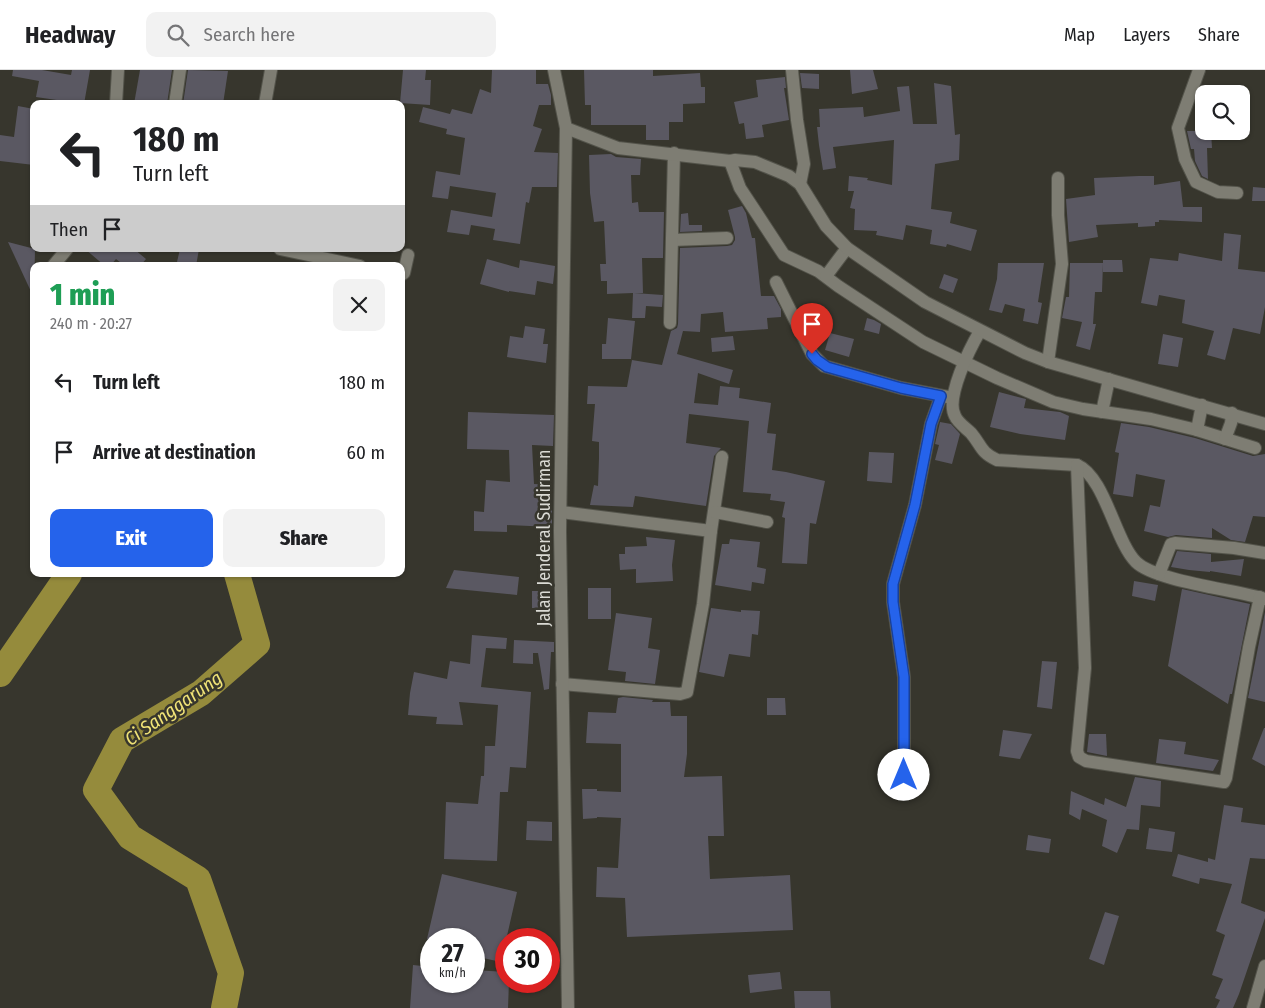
<!DOCTYPE html>
<meta charset="utf-8">
<style>
:root{--surface:#fff;--page:#f2f2f2;--text:#202124;--muted:#757577;--line:#e0e0e0;--accent:#2563eb}
body{margin:0;font-family:"Fira Sans Condensed",sans-serif;background:var(--page);color:var(--text);height:100vh;display:flex;flex-direction:column;font-size:19px;white-space:nowrap}
*{box-sizing:border-box;margin:0}
p{font-size:16px;color:var(--muted)}
.icon{flex:none;width:28px;height:28px;fill:none;stroke:currentColor;stroke-width:2;stroke-linecap:round;stroke-linejoin:round}
.map{position:relative;flex:1;overflow:hidden}
.side{position:absolute;left:30px;top:192px;width:375px;height:315px;display:flex;flex-direction:column;background:var(--surface);border-radius:10px;box-shadow:0 1px 4px #0004}
.side>*{flex:none}
.banner{position:absolute;left:30px;top:30px;width:375px;height:152px;border-radius:10px;box-shadow:0 1px 4px #0004;background:#fff;color:var(--text);overflow:hidden}
.fabs{position:absolute;left:1195px;top:15px;display:grid;gap:10px}
.fabs a{display:grid;place-items:center;width:55px;height:55px;border-radius:10px;background:var(--surface);box-shadow:0 1px 4px #0004;font-size:25px}
.speed{position:absolute;left:420px;top:858px;display:flex;gap:10px;font-size:25px;font-weight:700;text-align:center}
.speed>*{display:grid;place-content:center;width:65px;height:65px;border-radius:50%;background:var(--surface);box-shadow:0 1px 4px #0004;line-height:1}
.speed small{font-size:12px;font-weight:400}
.speed .limit{border:8px solid #d22;background:#fff;color:#111}
.pin{position:absolute;display:grid;place-items:center;width:42px;height:42px;color:#fff;margin:-51px -21px;border-radius:50% 50% 50% 0;rotate:-45deg;box-shadow:0 0 5px #0007}
.pin .icon{rotate:45deg}
.me{position:absolute;width:55px;margin:-28px;rotate:0deg;stroke-linejoin:round;filter:drop-shadow(0 0 4px #0008)}
.turn{display:flex;align-items:center;gap:18px;height:105px;padding:0 20px;font-size:22px}
.turn .icon{width:65px;height:65px;stroke-width:2.5}
.turn b{display:block;font-size:35px;line-height:42px}
.then{display:flex;align-items:center;height:48px;padding:0 20px;background:#0003;gap:10px;font-size:19px}
.round{display:grid;place-items:center;flex:none;width:52px;height:52px;border-radius:10px;background:var(--page)}
.overview{display:flex;align-items:center;justify-content:space-between;height:85px;padding:0 20px}
h1{font-size:30px;font-weight:800;line-height:38px;color:#1e9e55}
.cta{display:flex;gap:10px;margin-top:auto;padding:10px 20px}
.cta a{flex:1;height:58px;border-radius:10px;background:var(--accent);color:#fff;font-size:20px;font-weight:800;line-height:58px;text-align:center}
.cta a+a{background:var(--page);color:var(--text)}
ul{padding:0;list-style:none}
li{display:flex;align-items:center;gap:15px;height:70px;padding:0 20px}
li div{flex:1}
li b{display:block;font-size:19px}
li em{font-style:normal}
header{display:flex;align-items:center;gap:30px;box-sizing:border-box;height:70px;padding:0 25px;background:var(--surface);border-bottom:1px solid var(--line)}
header strong{font-size:24px}
nav{display:flex;gap:28px;margin-inline-start:auto;font-size:18px}
.search{width:350px;height:45px;background:var(--page);display:flex;align-items:center;gap:12px;box-sizing:border-box;padding:0 18px;border-radius:10px;color:var(--muted);font-size:19px}
.map>svg:first-child{display:block}
</style>
<header>
<strong>Headway</strong>
<div class="search"><svg class="icon" aria-label="search" viewBox="0 0 24 24"><circle cx="10" cy="10" r="6"/><path d="M15 15l6 6"/></svg>Search here</div>
<nav><a>Map</a><a>Layers</a><a>Share</a></nav>
</header>
<div class="map">
<svg width="1265" height="938" viewBox="0 0 1265 938">
<rect width="100%" height="100%" fill="#37362d"/>
<g fill="none" stroke-linecap="round" stroke-linejoin="round">
<g stroke="#958b3c" stroke-width="26">
<polyline points="0,604 69,504"/>
<polyline points="224,938 231,903 198,809 130,767 96,720 122,670 201,623 257,574 237,504"/>
</g>
</g>
<g fill="#5a5862">
<polygon points="13,0 42,0 71,5 72,0 90,0 84,34 36,27 39,11 12,6"/>
<polygon points="140,0 172,0 167,34 134,34"/>
<polygon points="188,0 228,1 223,34 183,34"/>
<polygon points="403,0 426,0 425,10 431,10 430,35 400,33"/>
<polygon points="492,0 536,0 536,14 548,14 551,25 551,35 539,35 533,56 542,59 534,82 558,83 557,117 532,117 529,133 526,132 520,174 493,170 495,159 471,155 469,165 447,162 451,140 492,147 496,123 450,116 448,129 432,127 436,101 460,105 465,68 446,64 447,59 419,52 423,37 450,44 452,39 472,44 480,19 491,23"/>
<polygon points="584,0 653,0 653,6 700,3 701,17 705,17 705,33 683,34 683,52 669,52 669,70 646,70 646,55 591,55 591,35 585,35"/>
<polygon points="850,0 873,0 878,19 852,24"/>
<polygon points="800,3 819,4 819,19 802,18"/>
<polygon points="785,7 786,18 784,18 789,50 762,55 764,67 746,69 744,53 739,54 734,32 758,27 756,10"/>
<polygon points="934,13 951,16 955,65 960,64 959,90 935,94 931,139 952,142 950,153 977,160 971,181 947,174 946,177 930,174 932,160 906,155 903,170 876,165 877,161 854,160 855,139 850,138 854,121 848,121 849,106 868,108 867,110 892,115 894,70 833,77 836,98 823,100 819,75 817,57 820,57 819,39 863,37 864,47 900,41 897,17 909,16 913,54 937,54"/>
<polygon points="18,36 34,39 34,95 0,91 0,65 14,67"/>
<polygon points="1187,61 1211,61 1212,78 1207,78 1208,109 1202,106 1195,91 1194,79 1191,79"/>
<polygon points="611,84 616,87 641,89 640,105 631,105 632,133 638,132 639,142 664,142 663,188 642,188 643,223 634,223 663,225 662,237 646,236 645,248 632,248 633,223 607,224 607,211 601,211 600,194 606,194 604,151 594,152 590,123 589,85"/>
<polygon points="1139,106 1154,106 1154,115 1180,111 1183,137 1202,137 1202,152 1159,150 1159,152 1155,152 1155,156 1138,157 1138,153 1096,155 1098,167 1069,172 1066,129 1095,125 1094,108"/>
<polygon points="1253,117 1265,118 1265,131 1252,131"/>
<polygon points="742,136 746,143 752,168 755,168 761,226 774,226 781,239 781,247 767,248 768,259 725,262 723,242 701,244 700,262 683,261 677,284 733,300 729,314 698,303 694,333 718,335 720,316 740,318 739,328 771,333 767,363 776,364 772,400 786,402 825,411 816,454 810,453 807,494 782,493 785,448 782,447 785,432 770,430 771,424 743,422 749,351 689,344 686,373 721,378 714,386 706,436 635,426 633,437 590,435 594,415 598,416 599,388 599,372 592,371 595,334 587,334 588,316 627,317 632,290 662,295 671,261 677,258 678,254 680,178 727,176 732,175 735,170 735,167 728,140"/>
<polygon points="688,143 689,155 702,155 702,161 680,162 681,144"/>
<polygon points="1224,163 1241,165 1238,199 1265,202 1265,237 1260,264 1233,258 1225,290 1207,285 1214,261 1182,253 1185,230 1159,225 1157,236 1141,233 1150,188 1178,191 1179,183 1222,191"/>
<polygon points="8,172 35,179 34,228"/>
<polygon points="85,179 134,179 146,189 140,196 125,196 116,189 110,196 105,196"/>
<polygon points="180,179 199,179 196,196 177,192"/>
<polygon points="487,189 519,198 520,190 555,196 553,214 537,211 535,225 509,221 509,222 480,214"/>
<polygon points="1103,190 1122,190 1123,202 1103,202"/>
<polygon points="998,193 1044,193 1038,232 1042,233 1038,254 1023,251 1025,239 1005,234 1002,243 989,240 997,209"/>
<polygon points="1070,193 1103,193 1102,222 1095,222 1093,254 1096,254 1090,280 1076,276 1082,252 1062,248 1066,227 1069,227"/>
<polygon points="944,204 958,209 953,223 939,218"/>
<polygon points="608,248 635,251 631,289 602,289 602,274 606,274"/>
<polygon points="867,248 874,250 881,254 879,264 864,260"/>
<polygon points="525,256 545,259 543,274 548,274 546,293 507,287 510,266 523,268"/>
<polygon points="830,263 854,269 849,287 825,280"/>
<polygon points="1163,264 1183,268 1178,297 1158,294"/>
<polygon points="733,266 735,280 712,282 711,268"/>
<polygon points="999,322 1026,329 1024,338 1060,342 1069,346 1065,370 1020,364 990,357"/>
<polygon points="468,342 554,345 553,376 532,375 534,414 551,415 550,440 552,440 552,457 507,455 507,462 474,461 474,441 484,442 486,410 510,412 509,380 467,379"/>
<polygon points="940,352 951,354 960,364 952,394 935,390 939,375 935,374"/>
<polygon points="1121,353 1149,357 1195,368 1253,386 1265,384 1265,447 1253,446 1245,472 1231,470 1212,458 1212,468 1176,465 1168,467 1144,461 1150,435 1160,437 1165,410 1136,404 1133,427 1113,424 1119,383 1115,382"/>
<polygon points="869,382 894,383 892,413 867,411"/>
<polygon points="646,467 675,470 672,495 673,511 636,513 636,499 620,500 619,484 625,484 625,477 647,476"/>
<polygon points="730,469 760,472 757,497 766,499 764,514 752,512 751,521 715,515 722,474 729,474"/>
<polygon points="1177,481 1211,484 1211,492 1244,489 1241,506 1210,501 1210,502 1189,500 1171,497"/>
<polygon points="454,500 519,507 517,525 446,518"/>
<polygon points="1134,511 1158,515 1155,531 1132,526"/>
<rect x="588" y="518" width="23" height="31"/>
<polygon points="1182,519 1250,534 1232,624 1230,624 1228,634 1168,596"/>
<rect x="532" y="521" width="18" height="17"/>
<polygon points="711,538 741,542 741,540 760,541 758,565 752,564 750,587 729,584 724,607 699,602"/>
<polygon points="1265,542 1265,632 1248,628"/>
<polygon points="616,543 652,548 648,578 660,580 655,614 625,611 626,602 608,600"/>
<polygon points="472,565 507,568 506,579 486,578 481,617 531,622 526,698 510,697 508,722 500,722 497,791 444,789 446,732 478,734 481,706 484,706 485,676 495,676 498,635 459,632 463,655 436,654 437,647 408,645 410,623 414,602 447,609 450,591 470,594"/>
<polygon points="514,570 554,572 554,582 551,582 549,619 544,620 538,583 533,583 533,594 513,593"/>
<polygon points="1042,591 1057,592 1052,639 1037,637"/>
<polygon points="623,627 653,630 652,632 670,632 671,646 687,646 687,684 684,707 722,706 724,766 708,766 710,809 790,805 793,860 627,867 625,828 596,827 597,797 618,798 621,748 597,747 597,748 583,749 582,719 597,719 597,721 621,722 621,674 586,673 588,642 616,643 618,628"/>
<polygon points="767,628 785,628 786,645 767,645"/>
<polygon points="1264,658 1265,658 1265,696 1252,689"/>
<polygon points="1003,660 1032,664 1020,689 999,686"/>
<polygon points="1089,664 1106,664 1107,686 1087,682"/>
<polygon points="1159,669 1186,672 1184,684 1219,690 1213,701 1156,693"/>
<polygon points="1135,707 1161,711 1160,737 1141,735 1139,760 1127,759 1117,783 1102,776 1107,750 1082,739 1080,750 1069,744 1071,721 1104,735 1105,728 1126,737"/>
<polygon points="1224,735 1243,738 1241,752 1265,755 1265,789 1250,788 1241,833 1265,842 1265,848 1239,924 1233,938 1216,938 1220,930 1215,928 1223,909 1212,905 1225,865 1216,861 1232,814 1200,808 1199,814 1172,806 1178,784 1208,792 1208,788 1215,790"/>
<polygon points="527,751 552,752 552,771 526,770"/>
<polygon points="1149,758 1175,762 1172,782 1146,779"/>
<polygon points="1028,765 1051,769 1049,783 1026,780"/>
<polygon points="442,804 517,822 501,892 474,886 474,869 427,869"/>
<polygon points="1105,842 1119,846 1104,895 1089,889"/>
<polygon points="413,895 431,897 431,911 474,911 474,900 506,902 506,911 509,911 508,938 410,938"/>
<polygon points="780,902 782,919 750,923 748,905"/>
<polygon points="794,921 830,921 831,938 795,938"/>
</g>
<g fill="none" stroke-linecap="round" stroke-linejoin="round">
<g stroke="#53534a" stroke-width="14">
<g id="minor">
<polyline points="792,0 797,50 804,94 800,114"/>
<polyline points="1199,0 1178,58 1185,89 1196,112 1218,122 1237,123"/>
<polyline points="116,34 118,0"/>
<polyline points="175,34 180,0"/>
<polyline points="265,34 271,0"/>
<polyline points="730,91 740,118 784,185 818,201 838,216 923,272 997,308 1053,332 1083,339 1151,349 1197,360 1255,378"/>
<polyline points="672,170 727,168"/>
<polyline points="280,179 360,196"/>
<polyline points="53,196 67,179"/>
<polyline points="401,205 404,203 408,185"/>
<polyline points="826,206 847,178"/>
<polyline points="776,212 812,284 824,296 901,318 948,327"/>
<polyline points="670,253 674,83"/>
<path d="M 980,261 C 970,278 945,328 955,346 C 958,353 966,358 971,363 C 982,376 980,382 997,390 L 1077,395 C 1105,407 1115,471 1136,492 C 1155,511 1236,520 1265,529"/>
<polyline points="1048,292 1062,194 1058,145 1058,108"/>
<polyline points="1102,342 1109,309"/>
<polyline points="1197,360 1202,335"/>
<polyline points="1225,369 1231,353 1232,343"/>
<polyline points="1077,395 1085,598 1077,681 1079,687 1086,691 1224,712 1226,708 1249,577 1260,527"/>
<polyline points="561,442 711,461 722,387"/>
<polyline points="715,442 767,452"/>
<polyline points="1159,504 1171,474 1175,473 1234,478 1265,483"/>
<polyline points="562,614 680,624 687,622 703,534 711,461"/>
<polyline points="904,705 904,607 893,532 893,514 915,435 931,354 941,326"/>
<polyline points="1253,938 1265,896"/>
</g>
</g>
<g stroke="#53534a" stroke-width="14">
<polyline id="tertiary" points="566,58 618,78 730,91 735,90 755,92 789,106 800,114 826,156 847,178 925,232 1025,283 1048,292 1265,354"/>
</g>
<g stroke="#53534a" stroke-width="14">
<polyline id="secondary" points="554,0 566,58 560,461 568,938"/>
</g>
<use href="#minor" stroke="#7e7d73" stroke-width="12"/>
<use href="#tertiary" stroke="#7e7d73" stroke-width="12"/>
<use href="#secondary" stroke="#7e7d73" stroke-width="12"/>
</g>
<g fill="none" stroke-linecap="round" stroke-linejoin="round">
<g stroke="#184099" stroke-width="12">
<polyline id="route" points="812,284 817,290 827,297 901,318 941,326 931,354 915,435 893,514 893,532 904,607 904,705"/>
</g>
<use href="#route" stroke="#2563eb" stroke-width="9"/>
</g>
<g text-anchor="middle" stroke-width="5" stroke-linejoin="round" paint-order="stroke">
<g font-size="18" fill="#dadad4" stroke="#37362d">
<text transform="translate(544 468) rotate(-90)" y="6">Jalan Jenderal Sudirman</text>
</g>
<g font-size="19" font-style="italic" fill="#f0e377" stroke="#37362d">
<text transform="translate(173 638) rotate(-35)" y="7">Ci Sanggarung</text>
</g>
</g>
</svg>
<div class="fabs">
<a><svg class="icon" aria-label="search" viewBox="0 0 24 24"><circle cx="10" cy="10" r="6"/><path d="M15 15l6 6"/></svg></a>
</div>
<div class="speed"><div>27<small>km/h</small></div><div class="limit">30</div></div>
<div class="pin" style="left:812px;top:284px;background:#d93025"><svg class="icon" aria-label="arrive" viewBox="0 0 24 24"><path d="M6 21V4h12l-3 4 3 4H6"/></svg></div>
<svg class="me" style="left:904px;top:705px" viewBox="-20 -20 40 40"><circle r="19" fill="#fff"/><path d="M0-13L10 11 0 6-10 11z" fill="#2563eb"/></svg>
<div class="banner">
<div class="turn"><svg class="icon" aria-label="left" viewBox="0 0 24 24"><path d="M17 20v-9H6M10 6l-5 5 5 5"/></svg><div><b>180 m</b>Turn left</div></div>
<div class="then">Then<svg class="icon" aria-label="arrive" viewBox="0 0 24 24"><path d="M6 21V4h12l-3 4 3 4H6"/></svg></div>
</div>
<section class="side">
<div class="overview"><div><h1>1 min</h1><p>240 m · 20:27</p></div><a class="round"><svg class="icon" aria-label="close" viewBox="0 0 24 24"><path d="M6 6l12 12M18 6L6 18"/></svg></a></div>
<ul>
<li><svg class="icon" aria-label="left" viewBox="0 0 24 24"><path d="M17 20v-9H6M10 6l-5 5 5 5"/></svg><div><b>Turn left</b></div><em>180 m</em></li>
<li><svg class="icon" aria-label="arrive" viewBox="0 0 24 24"><path d="M6 21V4h12l-3 4 3 4H6"/></svg><div><b>Arrive at destination</b></div><em>60 m</em></li>
</ul>
<div class="cta"><a>Exit</a><a>Share</a></div>
</section>
</div>
